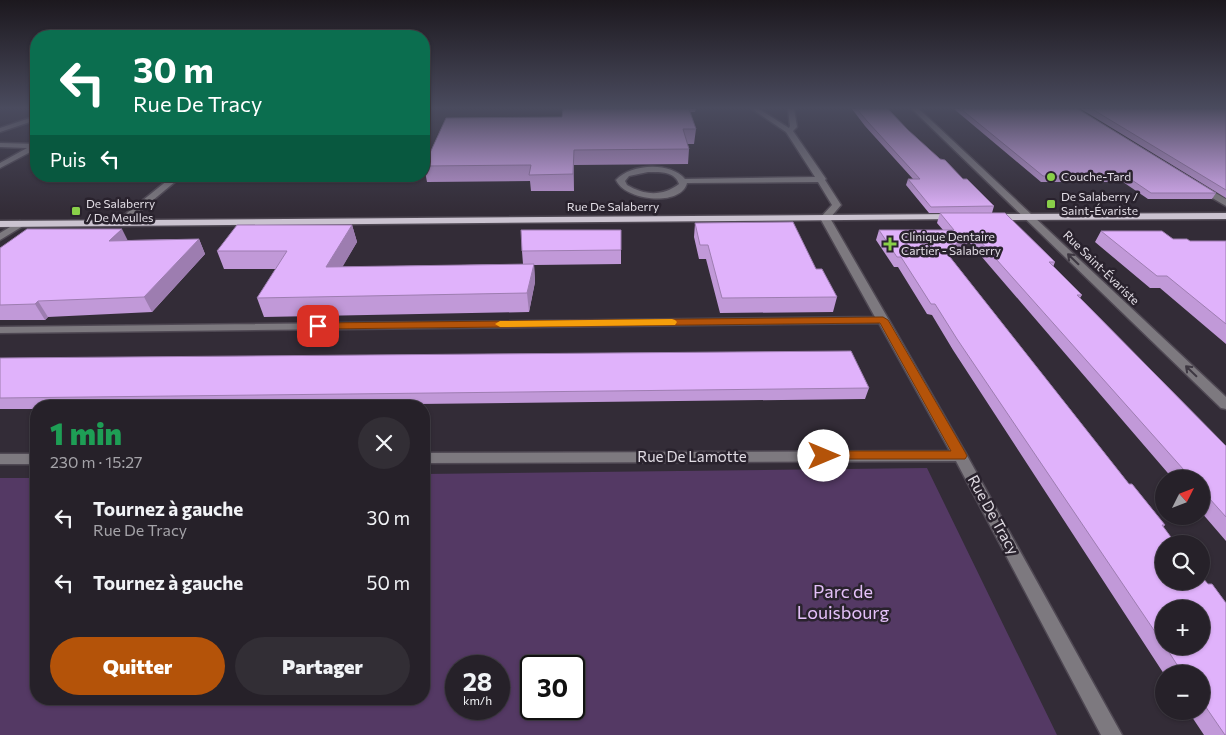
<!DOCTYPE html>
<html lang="fr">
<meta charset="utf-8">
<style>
:root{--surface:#262129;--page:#322e35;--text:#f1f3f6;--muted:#a4a3a8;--line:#423e46;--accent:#b45309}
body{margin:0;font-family:Commissioner,sans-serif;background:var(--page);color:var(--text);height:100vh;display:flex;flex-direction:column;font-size:19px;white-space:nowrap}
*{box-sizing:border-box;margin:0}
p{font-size:16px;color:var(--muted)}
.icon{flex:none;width:28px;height:28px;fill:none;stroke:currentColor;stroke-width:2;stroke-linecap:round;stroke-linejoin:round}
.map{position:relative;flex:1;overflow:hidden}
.details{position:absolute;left:30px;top:400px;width:400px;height:305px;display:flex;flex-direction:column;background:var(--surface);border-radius:20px;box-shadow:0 1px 4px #0004,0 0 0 1px var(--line)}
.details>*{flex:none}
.banner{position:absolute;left:30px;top:30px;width:400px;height:152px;border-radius:20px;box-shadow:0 1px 4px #0004,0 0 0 1px var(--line);background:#0b6e4f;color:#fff;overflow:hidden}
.needle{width:32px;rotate:48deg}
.buttons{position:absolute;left:1155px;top:470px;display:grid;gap:10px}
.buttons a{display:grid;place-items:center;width:55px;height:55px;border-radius:50%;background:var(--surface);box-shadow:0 1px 4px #0004,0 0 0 1px var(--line);font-size:25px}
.speed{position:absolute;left:445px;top:655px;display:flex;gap:10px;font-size:25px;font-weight:700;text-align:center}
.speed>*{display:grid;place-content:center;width:65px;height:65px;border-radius:50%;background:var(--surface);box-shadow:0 1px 4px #0004,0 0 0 1px var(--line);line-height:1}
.speed small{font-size:12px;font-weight:400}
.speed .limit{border:2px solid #111;border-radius:8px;background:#fff;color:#111}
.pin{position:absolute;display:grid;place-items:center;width:42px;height:42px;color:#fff;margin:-21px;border-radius:10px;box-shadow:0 2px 8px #0006}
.me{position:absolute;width:55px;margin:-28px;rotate:90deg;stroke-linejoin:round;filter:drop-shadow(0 0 4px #0008)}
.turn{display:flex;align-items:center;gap:18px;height:105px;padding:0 20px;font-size:22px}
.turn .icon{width:65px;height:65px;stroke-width:2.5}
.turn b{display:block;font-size:35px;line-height:42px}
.then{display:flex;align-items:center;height:48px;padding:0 20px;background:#0003;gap:10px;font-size:19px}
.round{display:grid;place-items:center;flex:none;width:52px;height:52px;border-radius:26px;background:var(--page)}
.head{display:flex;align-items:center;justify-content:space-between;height:85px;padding:0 20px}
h1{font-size:30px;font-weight:800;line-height:38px;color:#1e9e55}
.button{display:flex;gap:10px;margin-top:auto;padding:10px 20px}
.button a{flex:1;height:58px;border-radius:30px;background:var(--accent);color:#fff;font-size:20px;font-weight:800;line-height:58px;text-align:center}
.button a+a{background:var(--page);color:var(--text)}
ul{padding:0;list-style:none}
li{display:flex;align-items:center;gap:15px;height:65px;padding:0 20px}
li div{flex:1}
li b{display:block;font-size:19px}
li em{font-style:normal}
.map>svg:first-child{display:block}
</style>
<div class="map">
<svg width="1226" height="735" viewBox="0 0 1226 735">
<rect width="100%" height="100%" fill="#332c37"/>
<path fill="#543964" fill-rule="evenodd" d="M 927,468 L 1057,735 L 0,735 L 0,478 L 36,478 L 36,699 L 424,699 L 424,474 ZM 456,666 L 499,666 L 499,709 L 456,709 ZM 531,666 L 574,666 L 574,709 L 531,709 Z"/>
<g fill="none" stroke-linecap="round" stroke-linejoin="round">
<g stroke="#4f4853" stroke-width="3">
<g id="minor">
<path d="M 752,109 L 759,109 L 789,128 L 790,126 L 788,109 L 794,109 L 797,127 L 793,131 L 826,179 L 825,180 L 841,205 L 830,218 L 965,452 L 1122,735 L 1101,735 L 956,461 L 424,463 L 424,453 L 950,451 L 879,323 L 0,333 L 0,327 L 875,317 L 820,218 L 832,205 L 818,182 L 687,183 C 681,207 625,201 616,180 C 630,164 670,161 685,179 L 815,177 L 786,132 ZM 648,172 C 659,172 675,171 679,184 C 662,197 644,195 627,185 L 625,181 L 629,176 Z"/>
<polygon points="912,109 919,109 1226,397 1226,409 1221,408"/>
<polygon points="36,116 36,120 0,132 0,128"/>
<polygon points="0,143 36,144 36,149 0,168 0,163 27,148 0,147"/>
<polygon points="173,176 182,176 123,225 117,225 117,221"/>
<polygon points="1200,184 1226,199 1226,206 1197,189 1196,187"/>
<polygon points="20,221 25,224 23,226 0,240 0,233"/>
<rect x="0" y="454" width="36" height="10"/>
</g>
</g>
<g stroke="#4f4853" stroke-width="3">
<g id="major">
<polygon points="1226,213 1226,219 994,220 989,217 994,214"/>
<polygon points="956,214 961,217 959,219 0,227 0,221"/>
</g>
</g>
<use href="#minor" fill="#7d797f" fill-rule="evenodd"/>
<use href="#major" fill="#cbc3d0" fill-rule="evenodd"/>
</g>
<g fill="#c199d8" fill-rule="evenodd">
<polygon points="563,109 696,109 695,112 690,112 696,129 694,144 687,144 689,149 688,164 574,165 574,191 531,191 530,181 427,182 424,166 562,117"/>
<polygon points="852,109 888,109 908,130 940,159 994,206 992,213 929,213 906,185 908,179 913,179 865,126"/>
<polygon points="954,109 1078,109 1216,193 1212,199 1148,199 1123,182 1041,182"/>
<polygon points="1081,109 1226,109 1226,198"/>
<path d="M 940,213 L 1005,213 L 1055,262 L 1053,267 L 1082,295 L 1080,298 L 1226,446 L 1226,541 L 1201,512 L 1201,479 L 1173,479 L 969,242 L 950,257 L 1129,484 L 1132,484 L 1165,525 L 1163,527 L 1176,544 L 1164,544 L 1164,581 L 1201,581 L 1201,576 L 1208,584 L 1212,584 L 1226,603 L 1226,735 L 1204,735 L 1188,711 L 1201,711 L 1201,674 L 1164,674 L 953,350 L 932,315 L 927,314 L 898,267 L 894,267 L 876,240 L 879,230 L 943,230 L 937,223 ZM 1164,609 L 1201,609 L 1201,646 L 1164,646 Z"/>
<polygon points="695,223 816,269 837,297 833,312 720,313 706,259 699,259 694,237"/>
<polygon points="352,225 357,242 342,267 523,264 522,251 621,230 621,264 534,265 535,282 529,312 264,317 257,298 276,269 224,269 217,251"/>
<polygon points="1101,231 1190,241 1226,241 1226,344 1160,288 1150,288 1095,242"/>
<polygon points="199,239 205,254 152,312 48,317 45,320 0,320 0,248 128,240"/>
<polygon points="0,358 869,388 865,399 230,406 36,406 36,409 0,409"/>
</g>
<g fill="#9d7db0">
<polygon points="574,150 574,191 573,174"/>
<polygon points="352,225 357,242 332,285 326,267"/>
<polygon points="122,229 129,243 109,241"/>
<polygon points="972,232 969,242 943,263 946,252"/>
<polygon points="199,239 205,254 152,312 144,297"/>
<polygon points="534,264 535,282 529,312 527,293"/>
<polygon points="38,301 48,317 45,320 35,304"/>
</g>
<g fill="#e0b2fb" stroke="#9d7db0">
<polygon points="563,109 689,109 696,129 683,129 689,149 574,150 573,174 529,175 531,165 424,166 446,118 562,117"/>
<polygon points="857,109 888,109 908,130 940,159 945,160 963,179 967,179 994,206 931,207 908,179 920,179 867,121"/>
<polygon points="961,109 1078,109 1216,193 1151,193 1126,176 1043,176"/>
<polygon points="1092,109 1226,109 1226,190"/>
<polygon points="940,213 1005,213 1055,262 1049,262 1082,295 1077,295 1226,446 1226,517 1201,489 1201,479 1192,479 972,232 946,252 1129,484 1132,484 1165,525 1162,525 1176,544 1164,544 1164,581 1201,581 1201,576 1208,584 1212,584 1226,603 1226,735 1225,735 1201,700 1201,674 1183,674 1165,646 1201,646 1201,609 1164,609 1164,645 957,339 935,304 931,304 901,257 897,257 879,230 954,230"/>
<polygon points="793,222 816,269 822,269 837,297 722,298 708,245 700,245 695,223"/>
<polygon points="237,225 352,225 326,267 534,264 527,293 257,298 287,251 217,251"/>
<polygon points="27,229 122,229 109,241 199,239 144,297 38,301 35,304 0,305 0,248"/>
<polygon points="521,230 621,230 621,250 522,251"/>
<polygon points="1101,231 1162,231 1173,239 1187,239 1190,241 1226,241 1226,324 1167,276 1157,276"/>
<polygon points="851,351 869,388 0,398 0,358"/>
</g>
<defs><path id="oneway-shaft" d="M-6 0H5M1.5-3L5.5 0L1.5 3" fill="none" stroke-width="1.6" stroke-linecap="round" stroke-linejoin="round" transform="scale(1.25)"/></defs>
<g stroke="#3e3842">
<use href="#oneway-shaft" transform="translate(1073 259) rotate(-136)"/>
<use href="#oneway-shaft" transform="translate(1191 371) rotate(-136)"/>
</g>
<linearGradient id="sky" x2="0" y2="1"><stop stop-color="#1c181e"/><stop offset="0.51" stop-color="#4a4b5e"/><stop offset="1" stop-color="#4a4b5e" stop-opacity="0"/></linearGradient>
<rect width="1226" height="212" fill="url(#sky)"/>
<polygon fill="#b45309" stroke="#753606" points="883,317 888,320 965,452 967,456 965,459 820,459 818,456 820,453 824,451 951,451 880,323 318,329 313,326 318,323"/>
<polygon fill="#f59e0b" points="672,319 675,320 677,322 675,325 500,327 495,324 500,321"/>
<g fill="#89cf49" stroke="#29222d" stroke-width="2">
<circle cx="1051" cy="177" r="5"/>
<rect x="1046" y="199" width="10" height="10" rx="2.5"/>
<rect x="71" y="206" width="10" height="10" rx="2.5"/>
<path d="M887.5 236.5h5v5h5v5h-5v5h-5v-5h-5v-5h5z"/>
</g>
<g text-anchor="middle" stroke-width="5" stroke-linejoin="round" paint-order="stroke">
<g font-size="12" fill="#e1dce4" stroke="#29222d" text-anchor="start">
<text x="1061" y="181">Couche-Tard</text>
<text x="1061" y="201">De Salaberry /<tspan x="1061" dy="14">Saint-Évariste</tspan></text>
<text x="86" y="208">De Salaberry<tspan x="86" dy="14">/ De Meulles</tspan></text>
<text x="901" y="241">Clinique Dentaire<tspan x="901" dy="14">Cartier - Salaberry</tspan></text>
</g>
<g font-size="12" fill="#e1dce4" stroke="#29222d">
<text x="613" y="211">Rue De Salaberry</text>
<text transform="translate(1101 268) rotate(44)" y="4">Rue Saint-Évariste</text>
</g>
<g font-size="15" fill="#e1dce4" stroke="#29222d">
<text x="692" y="462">Rue De Lamotte</text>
<text transform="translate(993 515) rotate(61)" y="5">Rue De Tracy</text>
</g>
<g font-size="18" fill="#e4c0f9" stroke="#29222d">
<text x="843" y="598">Parc de<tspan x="843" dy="21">Louisbourg</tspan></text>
</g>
</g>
</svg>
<div class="buttons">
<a><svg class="needle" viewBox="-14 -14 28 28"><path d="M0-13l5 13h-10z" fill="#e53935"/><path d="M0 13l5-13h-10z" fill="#a4a3a8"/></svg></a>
<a><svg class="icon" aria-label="search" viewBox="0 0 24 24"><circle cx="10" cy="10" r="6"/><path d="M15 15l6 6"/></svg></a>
<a>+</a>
<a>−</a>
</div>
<div class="speed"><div>28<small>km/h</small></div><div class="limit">30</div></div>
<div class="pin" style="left:318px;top:326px;background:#d93025"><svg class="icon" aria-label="arrive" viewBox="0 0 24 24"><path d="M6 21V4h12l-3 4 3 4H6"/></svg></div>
<svg class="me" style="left:824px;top:456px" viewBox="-20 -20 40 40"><circle r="19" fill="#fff"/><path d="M0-13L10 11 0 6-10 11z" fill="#b45309"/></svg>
<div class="banner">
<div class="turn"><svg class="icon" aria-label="left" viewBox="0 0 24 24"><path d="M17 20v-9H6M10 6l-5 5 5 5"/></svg><div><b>30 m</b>Rue De Tracy</div></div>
<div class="then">Puis<svg class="icon" aria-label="left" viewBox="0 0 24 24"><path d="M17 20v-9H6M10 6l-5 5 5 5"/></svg></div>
</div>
<section class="details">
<div class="head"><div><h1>1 min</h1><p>230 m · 15:27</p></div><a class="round"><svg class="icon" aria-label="close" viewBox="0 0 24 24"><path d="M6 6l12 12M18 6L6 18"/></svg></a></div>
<ul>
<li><svg class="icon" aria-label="left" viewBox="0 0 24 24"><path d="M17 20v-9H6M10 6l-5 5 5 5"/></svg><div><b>Tournez à gauche</b><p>Rue De Tracy</p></div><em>30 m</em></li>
<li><svg class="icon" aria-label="left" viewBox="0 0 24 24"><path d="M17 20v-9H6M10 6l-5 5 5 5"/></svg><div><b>Tournez à gauche</b></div><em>50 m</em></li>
</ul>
<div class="button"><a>Quitter</a><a>Partager</a></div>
</section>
</div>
